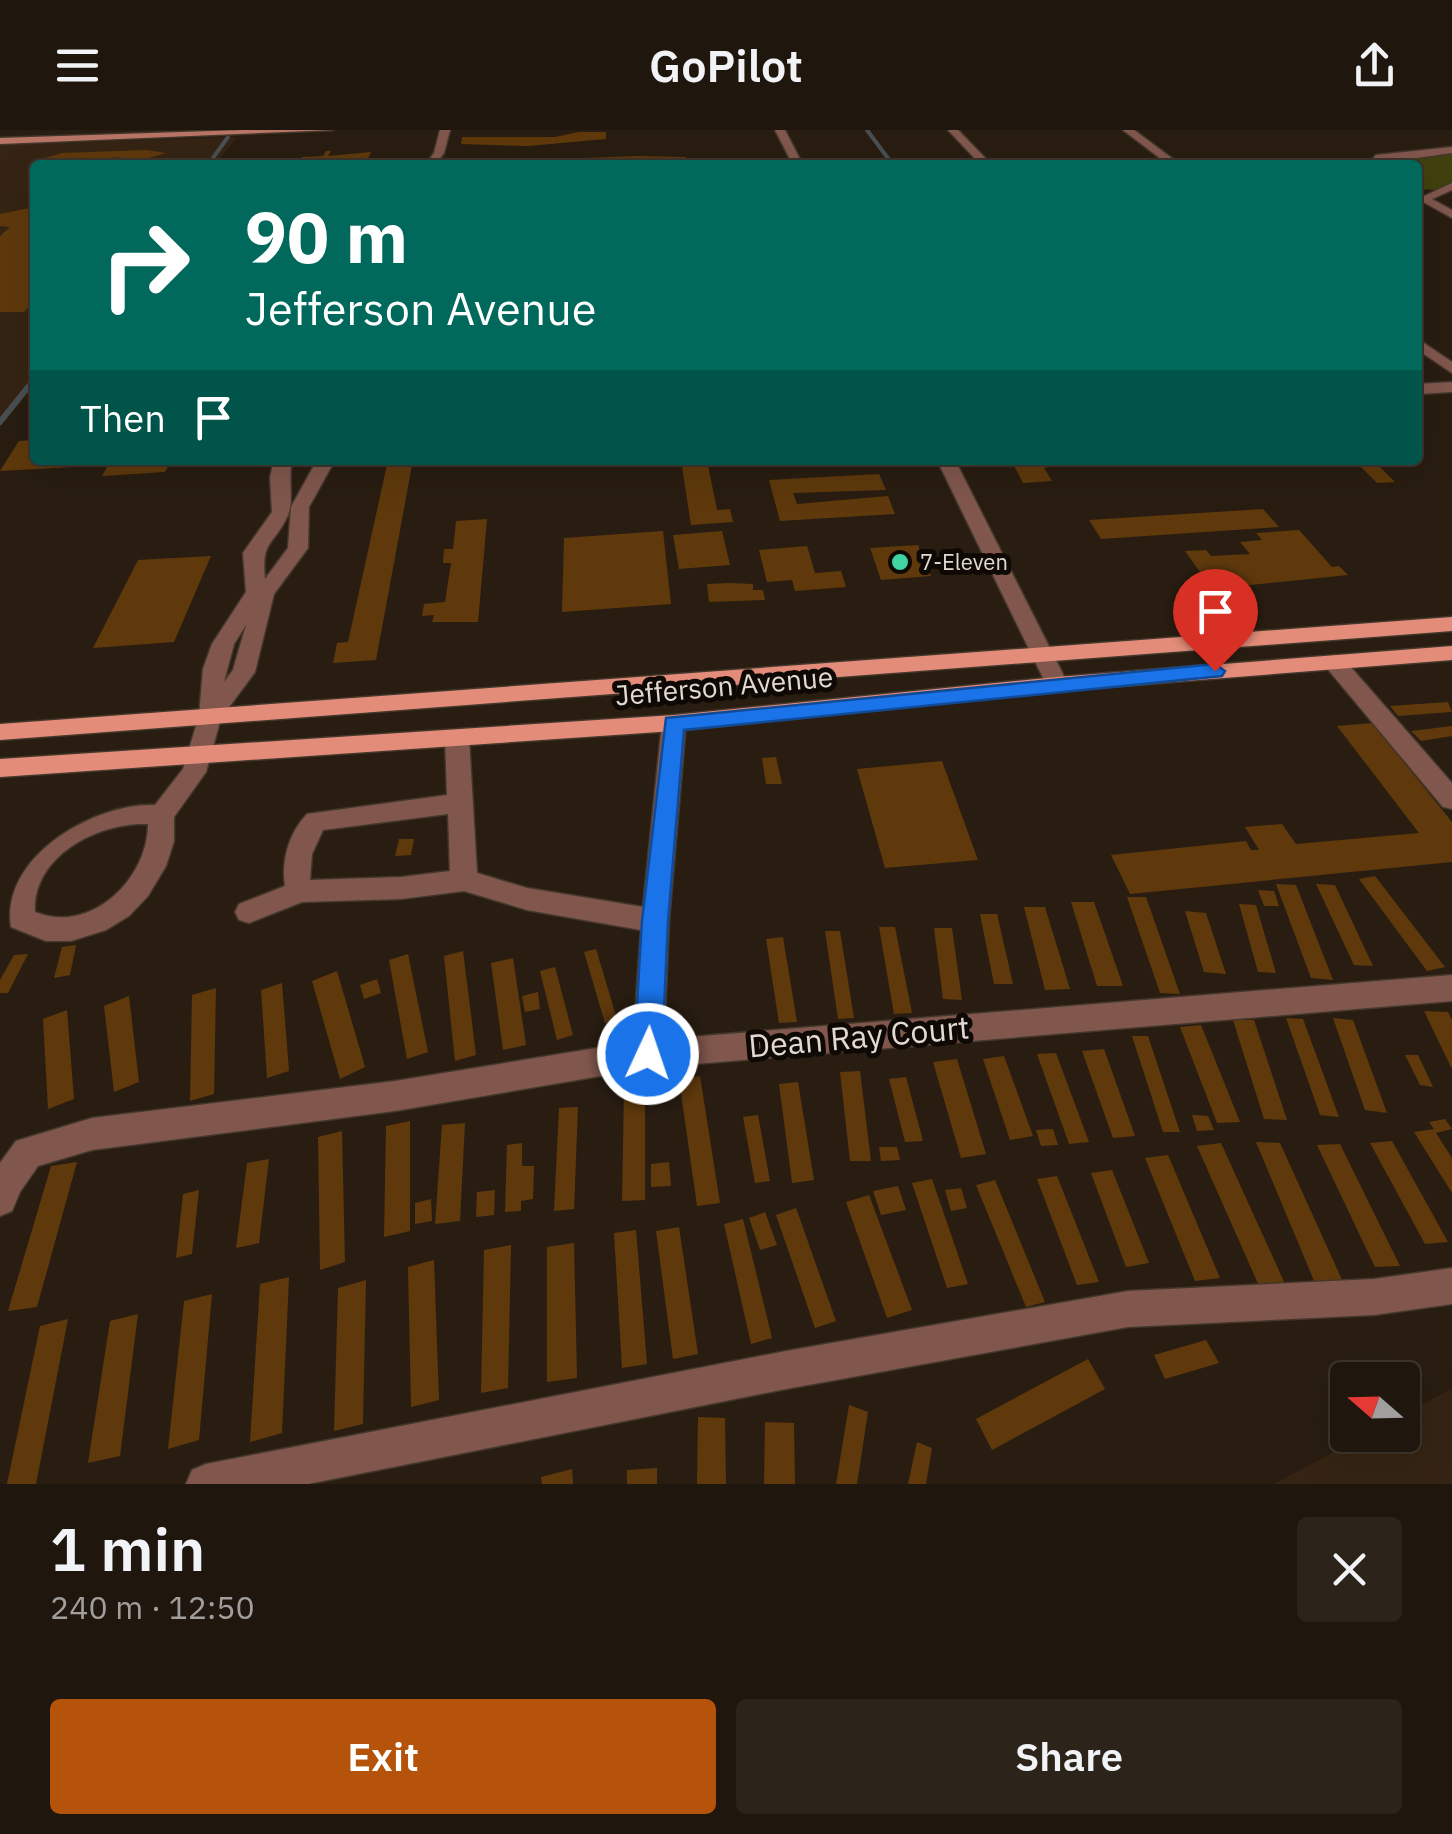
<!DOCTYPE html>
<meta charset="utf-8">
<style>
:root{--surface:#1f160d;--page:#2c231b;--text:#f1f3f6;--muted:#a19f9d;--line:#3c352e;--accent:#b45309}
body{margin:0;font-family:"IBM Plex Sans",sans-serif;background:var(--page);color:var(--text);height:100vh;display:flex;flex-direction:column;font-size:38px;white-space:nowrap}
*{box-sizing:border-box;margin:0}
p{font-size:32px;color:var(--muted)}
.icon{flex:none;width:55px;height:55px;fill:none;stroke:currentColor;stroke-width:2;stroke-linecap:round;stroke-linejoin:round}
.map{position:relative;height:1354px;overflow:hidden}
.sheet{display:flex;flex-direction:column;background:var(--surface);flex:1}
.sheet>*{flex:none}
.hud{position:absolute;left:30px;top:30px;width:1392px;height:305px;border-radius:10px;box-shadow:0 10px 40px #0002,0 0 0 2px var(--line);background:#00695c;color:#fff;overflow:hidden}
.needle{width:65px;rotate:290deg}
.controls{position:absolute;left:1330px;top:1232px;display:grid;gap:20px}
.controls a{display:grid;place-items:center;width:90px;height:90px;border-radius:10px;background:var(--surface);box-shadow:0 10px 40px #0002,0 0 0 2px var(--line);font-size:50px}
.pin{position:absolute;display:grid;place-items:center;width:85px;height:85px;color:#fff;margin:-102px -42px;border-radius:50% 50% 50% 0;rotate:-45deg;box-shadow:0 0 10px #0007}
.pin .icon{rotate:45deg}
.me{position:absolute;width:110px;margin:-55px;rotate:3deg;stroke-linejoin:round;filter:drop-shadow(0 0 8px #0008)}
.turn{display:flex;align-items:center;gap:35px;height:210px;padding:0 50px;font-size:45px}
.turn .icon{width:130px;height:130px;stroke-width:2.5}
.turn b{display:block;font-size:70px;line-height:85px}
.then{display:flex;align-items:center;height:95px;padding:0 50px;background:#0003;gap:20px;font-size:38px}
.round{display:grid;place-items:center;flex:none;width:105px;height:105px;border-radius:10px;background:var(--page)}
.head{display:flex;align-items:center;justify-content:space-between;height:170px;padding:0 50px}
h1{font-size:60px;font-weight:600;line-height:75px}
.primary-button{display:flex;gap:20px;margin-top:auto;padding:20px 50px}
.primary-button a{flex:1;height:115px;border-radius:10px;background:var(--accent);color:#fff;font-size:40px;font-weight:600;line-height:115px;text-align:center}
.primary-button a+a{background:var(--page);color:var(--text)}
header{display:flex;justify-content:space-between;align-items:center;height:130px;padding:0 50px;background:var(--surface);font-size:45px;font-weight:600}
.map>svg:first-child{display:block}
</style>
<header><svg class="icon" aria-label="menu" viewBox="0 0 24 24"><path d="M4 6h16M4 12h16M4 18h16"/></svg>GoPilot<svg class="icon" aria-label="share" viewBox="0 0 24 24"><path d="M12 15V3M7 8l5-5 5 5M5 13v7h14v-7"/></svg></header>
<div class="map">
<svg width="1452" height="1354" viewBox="0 0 1452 1354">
<rect width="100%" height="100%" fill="#291d11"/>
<g fill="#352413">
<polygon points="237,7 215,35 35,35 35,255 0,297 0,15"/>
<polygon points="1452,1258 1452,1354 1274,1354 1365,1305 1402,1305 1403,1285"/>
</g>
<polygon fill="#40410e" points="1452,22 1452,53 1436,60 1418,59 1418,35 1383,35"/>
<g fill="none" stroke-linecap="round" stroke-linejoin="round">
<g stroke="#494f53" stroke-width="4">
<polyline points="867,0 893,35"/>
<polyline points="208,35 228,7"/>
</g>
<polyline stroke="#494f53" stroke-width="5" points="26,259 35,248"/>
<polyline stroke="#494f53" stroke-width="6" points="0,292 28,257"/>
</g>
<g fill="#5f390c">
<polygon points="579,2 606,2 606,9 528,16 461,14 462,7 555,7"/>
<polygon points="147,20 166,23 142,30 112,27 115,31 110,35 75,35 85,30 55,33 38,30 62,23"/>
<polygon points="326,21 331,21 328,26 371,22 365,35 297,35 302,27 323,26"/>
<polygon points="636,26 686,27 688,35 584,35 584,28"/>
<polygon points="35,77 35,152 31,157 35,156 35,170 24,182 0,182 0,106 10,97 0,96 0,84"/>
<polygon points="35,310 35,330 172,330 165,342 102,346 108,335 0,341 19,311"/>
<polygon points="388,330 413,330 376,530 333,533 337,513 348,512"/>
<polygon points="681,330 707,330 717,380 730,379 733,392 691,395"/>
<polygon points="1011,330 1045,330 1050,337 1044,338 1052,351 1023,353"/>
<polygon points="1373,330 1395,352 1377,353 1355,331"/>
<polygon points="879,344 886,360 793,363 797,374 888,366 895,384 780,391 769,350"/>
<polygon points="1263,379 1279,397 1101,409 1089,390"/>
<polygon points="487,389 478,492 432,492 434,485 422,486 424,474 445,472 451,433 443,433 444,419 453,419 456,391"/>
<polygon points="1299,400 1332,437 1339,436 1348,445 1212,459 1185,421 1206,420 1211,426 1250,424 1240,412 1262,410 1256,403"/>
<polygon points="663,401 671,474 562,482 564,408"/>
<polygon points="722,401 730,435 679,439 673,405"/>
<polygon points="918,415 931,446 881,450 870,418"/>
<polygon points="807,416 815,443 841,441 846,457 795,461 792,450 767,452 759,420"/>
<polygon points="211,426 174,512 93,518 138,430"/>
<polygon points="729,453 753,454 753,460 763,460 765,470 709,472 707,454"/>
<polygon points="1448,572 1452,582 1398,586 1390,576"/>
<polygon points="1372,593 1452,692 1452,732 1130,764 1111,725 1246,711 1251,720 1259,720 1245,697 1282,694 1296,714 1419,703 1337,596"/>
<polygon points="1452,596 1452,606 1421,611 1411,601"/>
<polygon points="776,627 782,654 766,654 762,628"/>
<polygon points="942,631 978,730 885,738 857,639"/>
<polygon points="399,709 414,709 411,725 395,726"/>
<polygon points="1375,746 1445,837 1427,841 1359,749"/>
<polygon points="1276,754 1296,755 1333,850 1311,848"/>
<polygon points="1316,754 1335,755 1373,836 1354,835"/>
<polygon points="1258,760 1274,761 1279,776 1264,776"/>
<polygon points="1127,767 1146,767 1180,864 1160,863"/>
<polygon points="1071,772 1094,772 1123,856 1097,856"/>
<polygon points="1239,774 1256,775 1276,843 1258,842"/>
<polygon points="1024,777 1045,777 1070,859 1045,860"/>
<polygon points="1185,781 1206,783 1226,844 1204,842"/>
<polygon points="980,784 997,784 1013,854 994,854"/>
<polygon points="879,797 895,797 912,883 894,884"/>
<polygon points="934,798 952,798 962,870 943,869"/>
<polygon points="825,801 840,801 854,888 838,889"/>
<polygon points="783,807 797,892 779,893 766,809"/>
<polygon points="76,815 70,845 54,848 62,817"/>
<polygon points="596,819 617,889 605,893 584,822"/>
<polygon points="463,821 476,925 455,931 444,826"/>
<polygon points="28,824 8,863 0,863 0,850 14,825"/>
<polygon points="408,824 428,922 407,929 389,830"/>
<polygon points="513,828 526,915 503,920 491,833"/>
<polygon points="555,837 573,905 557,910 540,841"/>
<polygon points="337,841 365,937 340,949 312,851"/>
<polygon points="377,849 381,863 364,869 360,855"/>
<polygon points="282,853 289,941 267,948 261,860"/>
<polygon points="216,858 214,964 190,971 192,865"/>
<polygon points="538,862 540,879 525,882 522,866"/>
<polygon points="129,866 139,952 114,962 104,876"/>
<polygon points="67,880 74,969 48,979 43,889"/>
<polygon points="1424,881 1448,882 1452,890 1452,939"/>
<polygon points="1286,888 1303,889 1339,987 1320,985"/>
<polygon points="1333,888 1353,890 1387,983 1365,980"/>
<polygon points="1233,890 1254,890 1287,990 1264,989"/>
<polygon points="1201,895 1240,992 1217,993 1180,897"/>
<polygon points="1132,906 1148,906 1180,1002 1163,1002"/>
<polygon points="1104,919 1135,1006 1113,1008 1082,921"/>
<polygon points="1056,923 1089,1012 1069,1014 1037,924"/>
<polygon points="1405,925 1418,925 1433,957 1420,955"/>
<polygon points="1004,926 1033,1006 1010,1010 983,929"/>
<polygon points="957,929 986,1024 961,1028 933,932"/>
<polygon points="860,941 871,1031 850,1031 840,942"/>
<polygon points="700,946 720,1073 697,1076 679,949"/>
<polygon points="906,947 923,1011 905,1012 889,949"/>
<polygon points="798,952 814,1050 792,1053 779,954"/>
<polygon points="645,959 645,1070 622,1071 624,960"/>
<polygon points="578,977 574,1079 554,1081 559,978"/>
<polygon points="758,985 770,1051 755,1053 743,987"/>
<polygon points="1192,985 1208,986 1214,1000 1197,1001"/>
<polygon points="1445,989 1452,999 1436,1003 1452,1028 1452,1063 1414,1002 1434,999 1429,992"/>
<polygon points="410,991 410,1101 384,1107 386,996"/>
<polygon points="465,993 460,1091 435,1094 442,995"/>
<polygon points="1053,999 1058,1015 1041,1016 1036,1000"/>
<polygon points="342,1001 345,1132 320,1140 318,1007"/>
<polygon points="1392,1011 1448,1112 1425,1114 1370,1013"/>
<polygon points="1256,1012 1280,1013 1343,1152 1315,1153"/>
<polygon points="522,1013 522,1036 534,1036 533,1069 521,1071 521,1081 505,1082 507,1015"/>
<polygon points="1221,1013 1286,1156 1260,1158 1197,1016"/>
<polygon points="1340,1014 1400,1136 1375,1137 1317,1015"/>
<polygon points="879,1017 897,1017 900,1030 881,1031"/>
<polygon points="1168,1025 1220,1148 1195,1151 1145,1028"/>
<polygon points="269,1029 259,1113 236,1118 247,1033"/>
<polygon points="77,1032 37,1177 8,1181 51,1036"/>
<polygon points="669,1032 671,1056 651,1057 651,1034"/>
<polygon points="1112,1040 1149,1133 1126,1137 1091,1043"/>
<polygon points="1057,1046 1099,1152 1077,1155 1037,1049"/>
<polygon points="932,1049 968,1154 947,1158 912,1053"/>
<polygon points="995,1050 1045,1172 1026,1177 976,1055"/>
<polygon points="898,1056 906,1080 881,1085 873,1061"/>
<polygon points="961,1058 967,1078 951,1081 945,1060"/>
<polygon points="199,1060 192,1124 176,1128 183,1064"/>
<polygon points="495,1060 494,1085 476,1087 477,1062"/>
<polygon points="869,1065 912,1180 887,1188 846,1072"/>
<polygon points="431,1069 432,1091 415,1094 415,1073"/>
<polygon points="796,1078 836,1191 815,1198 776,1085"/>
<polygon points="765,1082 777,1115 760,1120 749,1088"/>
<polygon points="743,1089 772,1208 751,1214 724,1094"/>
<polygon points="679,1097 698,1224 673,1229 656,1101"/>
<polygon points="636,1100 647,1234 622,1238 614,1103"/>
<polygon points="574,1113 577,1248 547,1252 547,1117"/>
<polygon points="511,1115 508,1258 481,1263 484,1120"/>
<polygon points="434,1130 439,1270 411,1277 408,1137"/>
<polygon points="289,1147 282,1303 250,1312 260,1154"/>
<polygon points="366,1150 363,1294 334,1301 338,1158"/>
<polygon points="212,1164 199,1310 168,1319 184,1171"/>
<polygon points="138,1184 120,1326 88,1333 110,1191"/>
<polygon points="68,1189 36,1354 7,1354 40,1196"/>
<polygon points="1206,1210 1219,1233 1165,1249 1154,1225"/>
<polygon points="1088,1229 1105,1259 992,1320 976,1289"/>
<polygon points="849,1275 868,1282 857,1354 836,1354"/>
<polygon points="698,1287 725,1288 726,1354 697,1354"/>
<polygon points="765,1292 794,1293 795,1354 764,1354"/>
<polygon points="917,1312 932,1318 926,1354 908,1354"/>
<polygon points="657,1338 657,1354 627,1354 627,1340"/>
<polygon points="572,1339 573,1354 542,1354 541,1347"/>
</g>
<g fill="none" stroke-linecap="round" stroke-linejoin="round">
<g stroke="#43372c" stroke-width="3">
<g id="street">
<polygon points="440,0 450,0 444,23 435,35 425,35 434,23"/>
<polygon points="775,0 785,0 803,35 793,35"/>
<polygon points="948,0 958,0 992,35 981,35"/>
<polygon points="1123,0 1134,0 1181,35 1169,35"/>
<polygon points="1452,17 1452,23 1368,35 1376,25"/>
<polygon points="1452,53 1452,60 1432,69 1452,80 1452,88 1418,69"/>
<polygon points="1418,209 1452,232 1452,243 1418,220"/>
<polygon points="1452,252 1452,262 1418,264 1418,254"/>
<path d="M 274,330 L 292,330 C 288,347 294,370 288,385 C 274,416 261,409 265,449 L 288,418 L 291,377 L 317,330 L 335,330 L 309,377 L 308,418 L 274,464 L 255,542 L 221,588 L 206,642 L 174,687 L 174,711 L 166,736 L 148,766 L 129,786 L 106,800 L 71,811 L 46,811 L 11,797 C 0,724 99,672 155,675 L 183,639 L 199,586 L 203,539 L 212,514 L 246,462 L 243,423 L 272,382 L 270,347 ZM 246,495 L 233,540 L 224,552 L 234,514 ZM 148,694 C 148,749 91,805 35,782 C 32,726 98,692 148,694 Z"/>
<polygon points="937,330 955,330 1068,554 1065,559 1049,559 1046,554"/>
<polygon points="1334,525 1342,527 1452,653 1452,679 1443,677 1326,537 1323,532 1326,527"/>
<path d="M 674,585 L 686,593 L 669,791 L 664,909 L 1452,845 L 1452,871 L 648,938 L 395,981 L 92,1020 L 38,1036 L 20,1062 L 12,1081 L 0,1086 L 0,1033 L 16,1011 L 92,988 L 395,951 L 633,912 L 641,800 L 527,780 L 464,761 L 401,769 L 302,772 L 249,793 L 239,790 L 235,782 L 239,774 L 285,756 C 281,730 289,703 307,684 L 447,665 L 445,608 L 457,600 L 469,608 L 477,743 L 527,758 L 643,777 L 662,593 ZM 448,684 L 450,741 L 401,747 L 310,750 L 312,724 L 323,700 Z"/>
<polygon points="1452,1138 1452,1174 1374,1185 1128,1197 786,1259 308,1354 186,1354 192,1340 206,1334 786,1221 1128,1161 1374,1149"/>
</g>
</g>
<g stroke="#43372c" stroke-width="3">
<polygon id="secondary" points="242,0 333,0 0,14 0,8"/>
</g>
<g stroke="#43372c" stroke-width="3">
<g id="primary">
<polygon points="1452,487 1452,501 0,610 0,594"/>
<polygon points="1452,516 1452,530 1057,561 674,601 0,647 0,629 674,585 1057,547"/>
</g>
</g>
<use href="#street" fill="#81574d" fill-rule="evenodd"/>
<use href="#secondary" fill="#b87566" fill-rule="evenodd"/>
<use href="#primary" fill="#e28c79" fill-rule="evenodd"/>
</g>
<polygon fill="#1a73e8" stroke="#114b97" stroke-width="2.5" points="1215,534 1225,541 1222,546 684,600 668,791 662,924 658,934 648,937 638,934 634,924 642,791 666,588"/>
<circle fill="#3fd4a2" stroke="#0e0905" stroke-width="4" cx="900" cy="432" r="10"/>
<g text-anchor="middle" stroke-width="10" stroke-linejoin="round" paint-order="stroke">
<g font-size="22" fill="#e2d9d1" stroke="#0e0905" text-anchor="start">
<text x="920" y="440">7-Eleven</text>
</g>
<g font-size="28" fill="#e2d9d1" stroke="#0e0905">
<text transform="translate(724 556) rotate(-5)" y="10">Jefferson Avenue</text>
</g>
<g font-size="32" fill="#e2d9d1" stroke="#0e0905">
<text transform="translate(859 907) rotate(-5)" y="11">Dean Ray Court</text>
</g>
</g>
</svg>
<div class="controls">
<a><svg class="needle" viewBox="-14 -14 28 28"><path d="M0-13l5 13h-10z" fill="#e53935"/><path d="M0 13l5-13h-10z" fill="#a19f9d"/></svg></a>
</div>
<div class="pin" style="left:1215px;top:541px;background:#d93025"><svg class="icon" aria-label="arrive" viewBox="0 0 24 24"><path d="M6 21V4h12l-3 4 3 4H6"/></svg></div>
<svg class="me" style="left:648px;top:924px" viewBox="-20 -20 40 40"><circle r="17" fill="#1a73e8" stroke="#fff" stroke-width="3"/><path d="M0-11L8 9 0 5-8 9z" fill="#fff"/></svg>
<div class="hud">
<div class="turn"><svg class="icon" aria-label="right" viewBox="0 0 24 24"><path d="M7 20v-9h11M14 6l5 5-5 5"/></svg><div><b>90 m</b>Jefferson Avenue</div></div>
<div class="then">Then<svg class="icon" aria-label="arrive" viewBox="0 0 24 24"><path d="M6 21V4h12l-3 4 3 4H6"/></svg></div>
</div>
</div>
<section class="sheet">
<div class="head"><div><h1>1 min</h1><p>240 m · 12:50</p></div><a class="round"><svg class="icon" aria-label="close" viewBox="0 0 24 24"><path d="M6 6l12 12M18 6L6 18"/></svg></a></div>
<div class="primary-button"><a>Exit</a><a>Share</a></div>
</section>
